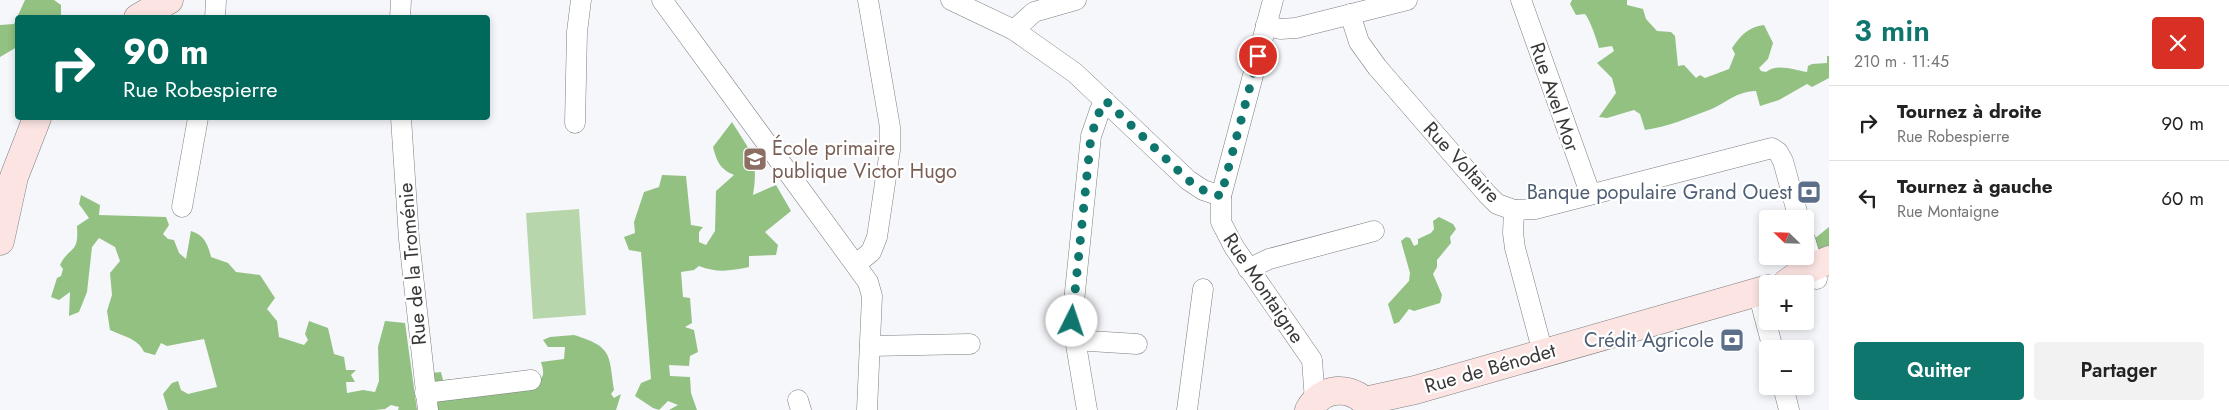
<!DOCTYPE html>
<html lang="fr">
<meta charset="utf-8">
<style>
:root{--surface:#fff;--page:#f2f2f2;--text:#222;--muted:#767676;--line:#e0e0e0;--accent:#0f766e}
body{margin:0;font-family:Jost,sans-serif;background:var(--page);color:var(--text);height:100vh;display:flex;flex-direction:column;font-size:19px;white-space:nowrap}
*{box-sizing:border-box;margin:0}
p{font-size:16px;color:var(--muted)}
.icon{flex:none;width:28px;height:28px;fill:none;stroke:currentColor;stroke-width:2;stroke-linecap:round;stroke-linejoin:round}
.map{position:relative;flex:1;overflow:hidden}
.sheet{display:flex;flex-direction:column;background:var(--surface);width:400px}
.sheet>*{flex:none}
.guide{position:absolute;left:15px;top:15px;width:475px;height:105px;border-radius:5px;box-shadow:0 2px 8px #0003;background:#00695c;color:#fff;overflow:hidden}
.needle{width:32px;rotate:293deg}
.fabs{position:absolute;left:1759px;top:210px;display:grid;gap:10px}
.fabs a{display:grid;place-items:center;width:55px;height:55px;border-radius:5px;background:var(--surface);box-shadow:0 2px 8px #0003;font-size:25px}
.pin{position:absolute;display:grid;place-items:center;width:42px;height:42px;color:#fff;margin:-21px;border:2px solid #fff;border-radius:50%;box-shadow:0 1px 5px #0007}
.me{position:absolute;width:55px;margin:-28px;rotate:4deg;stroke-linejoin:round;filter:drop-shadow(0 0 4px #0008)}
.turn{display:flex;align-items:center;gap:18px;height:105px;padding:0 25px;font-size:22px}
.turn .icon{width:65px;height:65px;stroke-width:2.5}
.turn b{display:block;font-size:35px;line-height:42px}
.round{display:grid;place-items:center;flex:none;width:52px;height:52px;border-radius:5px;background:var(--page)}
.overview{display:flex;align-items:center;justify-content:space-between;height:85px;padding:0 25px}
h1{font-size:30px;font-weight:600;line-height:38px;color:var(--accent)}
.cta{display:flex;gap:10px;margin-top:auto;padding:10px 25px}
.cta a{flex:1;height:58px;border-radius:5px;background:var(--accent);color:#fff;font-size:20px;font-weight:600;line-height:58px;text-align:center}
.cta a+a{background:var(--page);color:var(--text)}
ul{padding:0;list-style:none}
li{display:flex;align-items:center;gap:15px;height:75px;padding:0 25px;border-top:1px solid var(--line)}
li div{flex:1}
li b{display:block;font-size:19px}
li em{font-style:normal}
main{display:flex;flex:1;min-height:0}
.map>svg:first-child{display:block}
</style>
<main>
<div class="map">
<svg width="1829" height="410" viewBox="0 0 1829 410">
<rect width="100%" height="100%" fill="#f6f7fa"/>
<polygon fill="#b7d6ac" points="579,209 586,315 533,319 526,213"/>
<g fill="#92c182">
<polygon points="25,0 54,0 61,5 61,15 58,17 18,18 17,47 0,57 0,25 14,24"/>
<path d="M 1572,0 L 1627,0 L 1627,5 L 1643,9 L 1646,19 L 1657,31 L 1671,32 L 1675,36 L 1678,66 L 1684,65 L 1696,78 L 1700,75 L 1705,78 L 1729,69 L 1735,54 L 1732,48 C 1740,36 1748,27 1764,25 L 1773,43 L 1768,59 L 1759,68 L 1761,71 L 1766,72 C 1777,63 1794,70 1807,72 L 1808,66 L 1812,64 L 1827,63 L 1827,56 L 1829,56 L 1829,78 L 1812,87 L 1807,84 L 1779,100 L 1760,106 L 1756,91 C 1734,92 1727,103 1709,110 C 1688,118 1667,127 1645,130 L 1640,114 L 1634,110 L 1607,118 L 1599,117 L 1616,93 L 1612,78 L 1597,63 L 1614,51 L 1612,46 L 1599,48 C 1596,38 1591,22 1585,14 L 1576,15 L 1570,4 Z"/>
<path d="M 732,122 C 751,153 759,157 753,195 L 776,185 L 791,211 L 765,232 L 778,245 L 776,255 L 749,256 L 749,267 C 730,271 717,273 699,266 L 694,270 L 681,272 L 683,297 L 690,298 L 692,323 L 685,327 L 694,330 L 698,352 L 690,356 L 689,366 L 669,365 L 670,376 L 690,377 L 691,393 L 697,410 L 669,410 L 678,405 L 668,401 L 659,410 L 653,408 L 635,396 L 641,383 L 651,379 L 641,252 L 629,250 L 624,237 L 635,233 L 634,222 L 644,192 L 659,187 L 662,175 L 686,176 L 691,225 L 703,227 L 699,232 L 699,242 L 706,245 L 715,231 L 716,191 L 734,175 C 720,169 717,162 713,147 Z"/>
<path d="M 81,195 L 100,205 L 99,215 L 166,217 L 169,225 L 163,234 L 168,239 L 174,240 L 179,253 L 186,259 L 191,231 C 204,235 208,244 211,257 L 228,263 L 236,272 L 260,275 L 275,298 L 267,309 L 277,321 L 279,337 L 304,345 L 308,340 L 305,334 L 309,321 L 328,328 L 334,354 L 344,357 L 346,370 L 356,370 L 351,375 L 355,382 L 346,382 L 347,393 L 363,390 L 375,392 L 379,381 L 378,347 L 385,321 L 405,323 L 417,410 L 398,410 L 399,407 L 391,405 L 385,409 L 375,410 L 168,410 L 163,394 L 172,383 L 178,381 L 181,390 L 188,394 L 217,387 L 204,339 L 167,346 L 161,343 L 155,355 L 144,352 C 138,338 122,336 110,330 L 107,311 L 112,295 L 110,273 L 120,261 L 115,247 L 99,238 L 92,247 L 87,292 L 79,312 L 69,316 L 70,292 L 59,300 L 51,297 L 57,278 L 61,276 L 63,269 L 60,265 C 70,245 79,255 77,226 L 89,218 L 79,204 Z"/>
<polygon points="1439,217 1453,224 1456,229 1450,237 1451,243 1437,260 1437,267 1433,274 1442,295 1440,303 1414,311 1409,309 1399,322 1394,324 1388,304 1409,281 1410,273 1401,241 1406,237 1410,238 1414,246 1418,244 1418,239 1431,233 1434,229 1433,221"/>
<polygon points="1829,227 1829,256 1815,260 1814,239"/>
<path d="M 574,335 C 612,347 609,353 614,390 L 611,394 L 614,398 L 621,394 L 616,410 L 433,410 L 432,373 L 441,372 L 443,380 L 476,377 L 536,383 C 545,377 544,372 541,362 L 564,359 L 565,347 L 548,347 L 543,340 L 550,337 Z"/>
</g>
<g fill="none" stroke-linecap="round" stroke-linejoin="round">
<g stroke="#7d7e81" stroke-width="21">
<g id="street">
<polyline points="662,0 868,282 872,296 867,410"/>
<polyline points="951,0 1014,30 1075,73 1188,180 1203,190 1221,196"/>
<polyline points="1273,0 1221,196 1221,222 1234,247 1312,360 1315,401"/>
<polyline points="1521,0 1590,193"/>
<polyline points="1350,14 1359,42 1377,67 1487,194 1497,204 1514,210 1513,233 1515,248 1543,353"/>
<polyline points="215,18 216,0"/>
<polyline points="400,18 401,0"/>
<polyline points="1266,25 1280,29 1296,28 1407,0"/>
<polyline points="1014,30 1034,12 1076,0"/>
<polyline points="401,118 409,239 428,410"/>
<polyline points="575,123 577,32 581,0"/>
<polyline points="182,207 198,118"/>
<polyline points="1514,210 1535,209 1772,148 1778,152 1783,161 1799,219"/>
<polyline points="1805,239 1817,279"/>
<polyline points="856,264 871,252 877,237 890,150 890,127 868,0"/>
<polyline points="1248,269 1269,259 1374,231"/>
<polyline points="1758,292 1773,349"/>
<polyline points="1074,340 1137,344"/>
<polyline points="870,346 970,344"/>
<polyline points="1783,386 1789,410"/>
<polyline points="425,393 531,380"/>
<polyline points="798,400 801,410"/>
<polyline points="1087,410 1072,321 1091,136 1100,110 1105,101"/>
<polyline points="1187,410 1203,289"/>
</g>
</g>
<g stroke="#7d7e81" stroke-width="29">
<g id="secondary">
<polyline points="138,18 169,0"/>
<polyline points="0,241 14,177 37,118"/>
<polyline points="1787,283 1804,271 1829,260"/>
<polyline points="1365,401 1415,390 1768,289"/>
<path d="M 1309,410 C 1323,384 1357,385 1371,410"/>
</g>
</g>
<use href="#street" stroke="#fff" stroke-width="20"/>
<use href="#secondary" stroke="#fce4e2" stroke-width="28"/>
</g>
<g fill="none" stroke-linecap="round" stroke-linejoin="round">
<polyline stroke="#0f766e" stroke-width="9" stroke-dasharray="0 16.2" points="1072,321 1091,136 1100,110 1106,101 1188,180 1203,190 1221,196 1258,56"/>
</g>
<defs>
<g id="school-square" transform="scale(1.25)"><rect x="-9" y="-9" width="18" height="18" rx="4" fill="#8d6e63" stroke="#fff"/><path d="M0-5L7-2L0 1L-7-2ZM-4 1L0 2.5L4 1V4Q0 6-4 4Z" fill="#fff"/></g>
<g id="bank-square" transform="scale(1.25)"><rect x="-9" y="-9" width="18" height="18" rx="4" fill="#5c6f8a" stroke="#fff"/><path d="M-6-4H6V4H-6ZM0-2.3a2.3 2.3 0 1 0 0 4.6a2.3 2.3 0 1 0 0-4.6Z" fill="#fff"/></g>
</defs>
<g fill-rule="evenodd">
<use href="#school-square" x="755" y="159"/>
<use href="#bank-square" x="1809" y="192"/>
<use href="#bank-square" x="1732" y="340"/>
</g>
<g text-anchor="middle" stroke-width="4.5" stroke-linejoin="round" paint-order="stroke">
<g font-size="20" fill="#39393a" stroke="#fff">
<text transform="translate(1555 97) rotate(71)" y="7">Rue Avel Mor</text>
<text transform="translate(1462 162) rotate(47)" y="7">Rue Voltaire</text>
<text transform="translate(412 264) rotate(-95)" y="7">Rue de la Troménie</text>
<text transform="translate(1264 288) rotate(56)" y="7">Rue Montaigne</text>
<text transform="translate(1490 368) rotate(-16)" y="7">Rue de Bénodet</text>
</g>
<g font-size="20" fill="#785e54" stroke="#fff" text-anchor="start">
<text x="772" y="155">École primaire<tspan x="772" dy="23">publique Victor Hugo</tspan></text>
</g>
<g font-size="20" fill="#4e5e75" stroke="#fff" text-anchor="end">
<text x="1792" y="199">Banque populaire Grand Ouest</text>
<text x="1714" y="347">Crédit Agricole</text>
</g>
</g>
</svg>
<div class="fabs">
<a><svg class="needle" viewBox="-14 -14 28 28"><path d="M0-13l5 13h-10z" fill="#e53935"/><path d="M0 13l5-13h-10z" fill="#767676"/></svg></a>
<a>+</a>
<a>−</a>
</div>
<div class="pin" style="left:1258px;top:56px;background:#d93025"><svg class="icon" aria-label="arrive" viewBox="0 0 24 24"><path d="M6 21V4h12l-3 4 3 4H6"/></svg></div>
<svg class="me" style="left:1072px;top:321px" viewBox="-20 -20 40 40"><circle r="19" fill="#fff"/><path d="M0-13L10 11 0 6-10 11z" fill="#0f766e"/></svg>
<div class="guide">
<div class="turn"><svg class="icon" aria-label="right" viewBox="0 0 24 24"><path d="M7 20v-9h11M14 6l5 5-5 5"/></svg><div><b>90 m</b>Rue Robespierre</div></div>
</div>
</div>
<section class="sheet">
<div class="overview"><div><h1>3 min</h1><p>210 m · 11:45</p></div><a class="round" style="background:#d93025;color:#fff"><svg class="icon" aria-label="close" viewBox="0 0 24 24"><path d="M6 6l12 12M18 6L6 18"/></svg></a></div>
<ul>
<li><svg class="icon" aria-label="right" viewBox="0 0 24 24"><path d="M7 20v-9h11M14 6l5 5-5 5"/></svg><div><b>Tournez à droite</b><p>Rue Robespierre</p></div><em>90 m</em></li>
<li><svg class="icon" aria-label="left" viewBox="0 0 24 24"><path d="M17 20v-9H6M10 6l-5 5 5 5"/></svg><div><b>Tournez à gauche</b><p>Rue Montaigne</p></div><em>60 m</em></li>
</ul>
<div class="cta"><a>Quitter</a><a>Partager</a></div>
</section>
</main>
